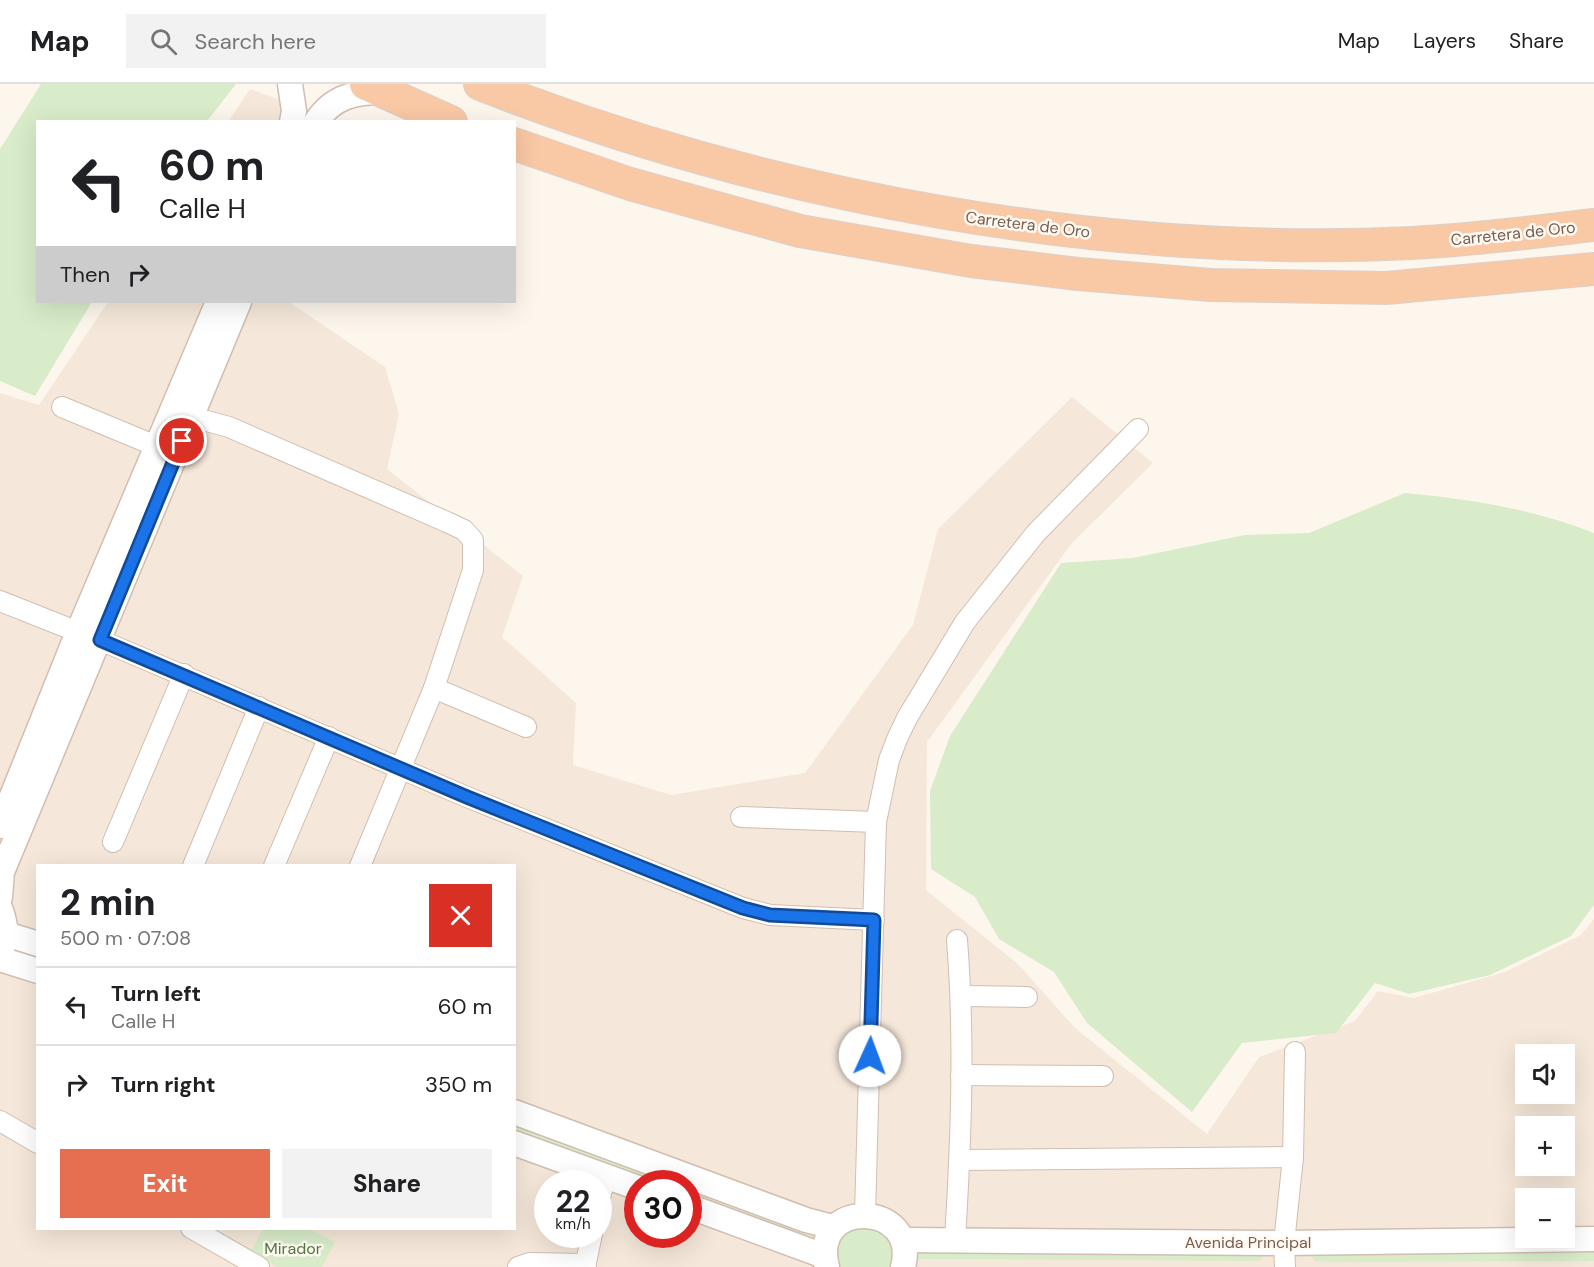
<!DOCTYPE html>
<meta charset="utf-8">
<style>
:root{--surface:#fff;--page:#f2f2f2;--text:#202124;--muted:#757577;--line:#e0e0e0;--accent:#e76f51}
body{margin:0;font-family:"DM Sans",sans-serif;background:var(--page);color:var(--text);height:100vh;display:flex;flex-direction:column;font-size:22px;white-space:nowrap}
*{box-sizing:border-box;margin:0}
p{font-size:20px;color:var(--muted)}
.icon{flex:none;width:33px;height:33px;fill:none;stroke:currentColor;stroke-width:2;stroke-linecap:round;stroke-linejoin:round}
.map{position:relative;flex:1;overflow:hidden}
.drawer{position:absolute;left:36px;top:780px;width:480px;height:366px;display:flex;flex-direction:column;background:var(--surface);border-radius:0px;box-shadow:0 6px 24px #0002}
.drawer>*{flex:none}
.banner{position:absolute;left:36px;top:36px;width:480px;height:183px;border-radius:0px;box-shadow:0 6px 24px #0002;background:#fff;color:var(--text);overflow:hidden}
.tools{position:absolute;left:1515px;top:960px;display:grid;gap:12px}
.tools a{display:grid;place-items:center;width:60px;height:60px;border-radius:0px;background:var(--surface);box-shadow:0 6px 24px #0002;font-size:30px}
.speed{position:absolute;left:534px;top:1086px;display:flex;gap:12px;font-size:30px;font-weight:700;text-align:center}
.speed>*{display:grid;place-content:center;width:78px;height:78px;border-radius:50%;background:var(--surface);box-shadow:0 6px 24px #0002;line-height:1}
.speed small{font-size:15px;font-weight:400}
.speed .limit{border:9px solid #d22;background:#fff;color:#111}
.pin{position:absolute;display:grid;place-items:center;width:51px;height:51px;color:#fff;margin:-26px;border:3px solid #fff;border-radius:50%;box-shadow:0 2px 6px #0007}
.me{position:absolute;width:66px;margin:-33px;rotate:2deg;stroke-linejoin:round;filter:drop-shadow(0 0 4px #0008)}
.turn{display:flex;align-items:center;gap:21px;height:126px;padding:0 24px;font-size:27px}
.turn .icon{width:78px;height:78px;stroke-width:2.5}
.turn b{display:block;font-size:42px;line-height:51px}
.then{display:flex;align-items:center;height:57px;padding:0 24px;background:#0003;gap:12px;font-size:22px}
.round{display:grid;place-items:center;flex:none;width:63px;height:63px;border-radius:0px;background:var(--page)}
.overview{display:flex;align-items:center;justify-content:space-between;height:102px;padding:0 24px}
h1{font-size:36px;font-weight:800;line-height:45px}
.cta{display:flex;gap:12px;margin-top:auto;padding:12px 24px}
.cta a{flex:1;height:69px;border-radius:0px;background:var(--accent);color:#fff;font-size:24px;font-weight:800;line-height:69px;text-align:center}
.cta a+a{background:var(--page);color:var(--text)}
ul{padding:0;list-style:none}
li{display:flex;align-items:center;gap:18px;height:78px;padding:0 24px;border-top:2px solid var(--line)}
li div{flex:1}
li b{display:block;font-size:22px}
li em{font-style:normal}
header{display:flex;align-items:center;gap:36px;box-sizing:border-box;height:84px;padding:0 30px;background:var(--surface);border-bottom:2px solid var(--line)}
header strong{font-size:28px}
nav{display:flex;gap:33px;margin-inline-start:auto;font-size:21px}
.search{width:420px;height:54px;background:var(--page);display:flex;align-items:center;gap:15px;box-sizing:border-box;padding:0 21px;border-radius:0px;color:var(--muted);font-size:22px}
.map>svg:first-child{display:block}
</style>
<header>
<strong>Map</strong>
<div class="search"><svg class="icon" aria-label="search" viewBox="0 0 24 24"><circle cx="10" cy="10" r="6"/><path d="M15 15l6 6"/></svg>Search here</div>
<nav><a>Map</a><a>Layers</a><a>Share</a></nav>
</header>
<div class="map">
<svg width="1594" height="1183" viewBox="0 0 1594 1183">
<rect width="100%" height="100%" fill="#fdf6ec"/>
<g fill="#f5e8da" fill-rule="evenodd">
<polygon points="250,5 338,37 228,38"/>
<path d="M 108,218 L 289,218 L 385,283 L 399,330 L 387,385 L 523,492 L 502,553 L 576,619 L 573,681 L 671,711 L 805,689 L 913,541 L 938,445 L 1072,313 L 1153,379 L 1072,459 L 927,658 L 926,806 L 1018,880 L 1075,944 L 1207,1050 L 1259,973 L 1355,937 L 1378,907 L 1414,914 L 1505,888 L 1581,851 L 1594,835 L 1594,1183 L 0,1183 L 0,309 L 39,321 ZM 38,782 L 514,782 L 514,1144 L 38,1144 ZM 1526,970 L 1564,970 L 1564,1010 L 1526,1010 ZM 1526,1042 L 1564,1042 L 1564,1082 L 1526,1082 ZM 548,1100 L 598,1100 L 598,1150 L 548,1150 ZM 638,1100 L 688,1100 L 688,1150 L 638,1150 ZM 1526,1114 L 1564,1114 L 1564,1154 L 1526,1154 Z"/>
</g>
<g fill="#d8ecc9">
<polygon points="41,0 236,0 207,37 38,38 38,218 92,218 35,312 0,297 0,65"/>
<path d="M 1405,409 C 1470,415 1533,425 1594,449 L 1594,821 L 1571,852 L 1490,891 L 1409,910 L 1375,899 L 1336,949 L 1242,959 L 1192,1028 L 1087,939 L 1054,888 L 999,855 L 975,813 L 931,785 L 930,707 L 950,652 L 1061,479 L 1133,474 L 1245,451 L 1309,449 Z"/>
<polygon points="514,1038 682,1099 649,1099 515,1050"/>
<polygon points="688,1102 817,1150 817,1154 813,1158 689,1114"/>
<path d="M 870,1138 L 894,1156 L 893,1183 L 838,1183 C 837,1149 838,1150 870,1138 Z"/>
<polygon points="263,1145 309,1145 335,1158 322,1183 276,1183 252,1165"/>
<polygon points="910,1163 1261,1169 1263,1174 1258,1177 920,1175 911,1177"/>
<polygon points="1594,1166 1594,1177 1332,1178 1315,1177 1309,1169"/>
</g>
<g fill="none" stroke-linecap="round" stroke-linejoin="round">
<g stroke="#d1beb0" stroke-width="22">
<g id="minor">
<polyline points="62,323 156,362"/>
<polyline points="177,329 229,343 447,438 464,446 473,456 473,486 434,604 360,782"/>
<polyline points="0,517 78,548"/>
<polyline points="100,556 467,713 743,824 770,831 874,836"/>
<polyline points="434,604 526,643"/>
<polyline points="741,733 876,738"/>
<polyline points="113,758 184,590"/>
<polyline points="193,782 259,623"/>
<polyline points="274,782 329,653"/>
<polyline points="962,912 1027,913"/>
<polyline points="961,991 1103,992"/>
<polyline points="0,1037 38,1059"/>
<polyline points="960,1076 1293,1073"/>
<polyline points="598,1123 605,1092"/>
<polyline points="865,1131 876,738 889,676 897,655 907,634 965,538 1036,449 1138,345"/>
<polyline points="191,1144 259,1183"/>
<path d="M 955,1156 C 961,1056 965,955 957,856"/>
<polyline points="518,1183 530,1179 586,1180"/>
<polyline points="585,1183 592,1150"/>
<polyline points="1285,1183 1284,1159 1293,1073 1295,968"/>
</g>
</g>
<g stroke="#d1beb0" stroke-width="27">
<g id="tertiary">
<polyline points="290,0 294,27 292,38"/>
<path d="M 316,38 C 333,12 355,8 384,8"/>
<polyline points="0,742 78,548 218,218"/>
<polyline points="0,813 2,788 239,218"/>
<path d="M 0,824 C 6,840 8,852 0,869"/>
<polyline points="6,850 38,860"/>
<polyline points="0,875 38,887"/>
<polyline points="514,1028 806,1136 833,1143"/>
<polyline points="514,1059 638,1104"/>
<polyline points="688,1122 824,1172"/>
<polyline points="903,1156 1284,1159 1594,1155"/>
<path d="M 827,1183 C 809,1113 920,1117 903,1183"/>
</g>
</g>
<g stroke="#dad1cd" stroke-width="34">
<g id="trunk">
<polyline points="366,0 451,38"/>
<path d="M 480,0 C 768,113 1102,174 1412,159 C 1473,156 1534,148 1594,141"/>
<polyline points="514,60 630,100 800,147 971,177 1078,190 1210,201 1386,204 1594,185"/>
</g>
</g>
<use href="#minor" stroke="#fff" stroke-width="20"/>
<use href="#tertiary" stroke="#fff" stroke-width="24"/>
<use href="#trunk" stroke="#f9c8a4" stroke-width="32"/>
</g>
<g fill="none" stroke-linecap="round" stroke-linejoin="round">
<g stroke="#114b97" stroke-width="15">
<polyline id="route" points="182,357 100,556 467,713 743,824 770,831 874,836 870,972"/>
</g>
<use href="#route" stroke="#1a73e8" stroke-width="10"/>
</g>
<g text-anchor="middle" stroke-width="5" stroke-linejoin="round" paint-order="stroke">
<g font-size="16" fill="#7a5c4d" stroke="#fffaf3">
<text transform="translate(1028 140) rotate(7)" y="6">Carretera de Oro</text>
<text transform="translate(1513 149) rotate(-6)" y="6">Carretera de Oro</text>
<text x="1248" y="1164">Avenida Principal</text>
</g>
<g font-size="16" fill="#537a41" stroke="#fffaf3">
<text x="293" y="1170">Mirador</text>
</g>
</g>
</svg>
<div class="tools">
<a><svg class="icon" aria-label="sound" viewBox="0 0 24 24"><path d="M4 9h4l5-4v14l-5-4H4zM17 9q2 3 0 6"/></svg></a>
<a>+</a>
<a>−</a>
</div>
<div class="speed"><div>22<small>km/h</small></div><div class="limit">30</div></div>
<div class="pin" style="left:182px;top:357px;background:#d93025"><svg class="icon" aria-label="arrive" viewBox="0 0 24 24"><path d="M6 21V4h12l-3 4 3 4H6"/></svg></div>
<svg class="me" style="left:870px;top:972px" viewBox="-20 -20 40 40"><circle r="19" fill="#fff"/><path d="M0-13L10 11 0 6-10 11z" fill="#1a73e8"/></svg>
<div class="banner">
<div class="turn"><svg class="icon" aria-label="left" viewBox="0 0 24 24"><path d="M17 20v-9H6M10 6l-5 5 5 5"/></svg><div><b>60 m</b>Calle H</div></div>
<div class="then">Then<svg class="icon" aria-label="right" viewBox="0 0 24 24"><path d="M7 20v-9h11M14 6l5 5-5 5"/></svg></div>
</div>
<section class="drawer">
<div class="overview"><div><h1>2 min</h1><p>500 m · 07:08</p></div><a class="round" style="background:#d93025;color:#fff"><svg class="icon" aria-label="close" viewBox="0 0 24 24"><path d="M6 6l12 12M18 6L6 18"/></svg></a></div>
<ul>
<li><svg class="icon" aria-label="left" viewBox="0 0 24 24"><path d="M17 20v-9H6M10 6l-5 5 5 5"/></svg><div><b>Turn left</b><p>Calle H</p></div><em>60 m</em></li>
<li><svg class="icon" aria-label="right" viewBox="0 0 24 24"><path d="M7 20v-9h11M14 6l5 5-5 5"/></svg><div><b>Turn right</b></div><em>350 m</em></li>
</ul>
<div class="cta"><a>Exit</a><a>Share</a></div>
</section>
</div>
